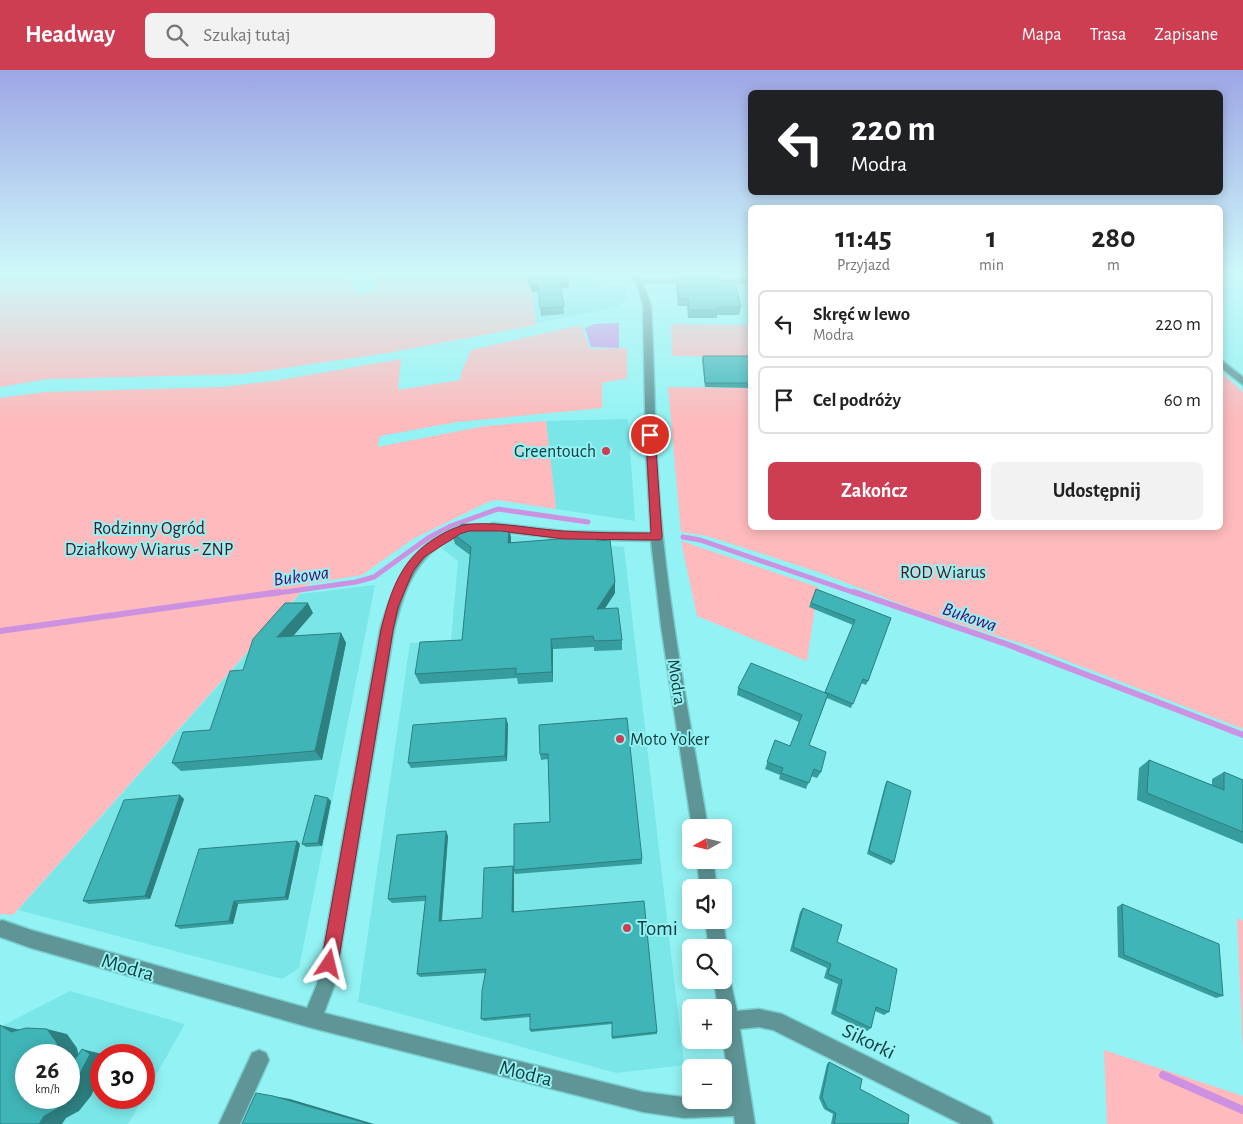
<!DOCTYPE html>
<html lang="pl">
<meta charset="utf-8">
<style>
:root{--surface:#fff;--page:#f2f2f2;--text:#222;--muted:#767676;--line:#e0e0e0;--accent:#ce3e53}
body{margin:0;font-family:"Alegreya Sans",sans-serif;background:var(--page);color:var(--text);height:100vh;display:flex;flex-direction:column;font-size:19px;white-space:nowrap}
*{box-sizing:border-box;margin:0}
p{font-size:16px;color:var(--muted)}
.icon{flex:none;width:28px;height:28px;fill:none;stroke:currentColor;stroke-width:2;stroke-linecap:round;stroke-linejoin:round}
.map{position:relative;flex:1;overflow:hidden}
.side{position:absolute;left:748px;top:135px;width:475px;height:325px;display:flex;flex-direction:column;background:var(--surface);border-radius:8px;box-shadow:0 2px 12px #0003}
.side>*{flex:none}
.top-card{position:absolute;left:748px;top:20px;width:475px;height:105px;border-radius:8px;box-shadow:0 2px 12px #0003;background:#202124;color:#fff;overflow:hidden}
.needle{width:32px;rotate:262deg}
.buttons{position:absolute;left:682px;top:749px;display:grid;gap:10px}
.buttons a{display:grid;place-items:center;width:50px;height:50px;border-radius:8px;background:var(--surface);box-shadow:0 2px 12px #0003;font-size:25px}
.speed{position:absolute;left:15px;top:974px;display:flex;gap:10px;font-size:25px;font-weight:700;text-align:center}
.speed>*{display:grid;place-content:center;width:65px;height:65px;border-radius:50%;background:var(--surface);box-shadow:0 2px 12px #0003;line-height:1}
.speed small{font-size:12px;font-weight:400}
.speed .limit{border:8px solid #d22;background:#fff;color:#111}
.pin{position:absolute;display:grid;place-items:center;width:42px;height:42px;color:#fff;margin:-21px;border:2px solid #fff;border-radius:50%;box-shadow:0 1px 5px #0007}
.me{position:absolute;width:55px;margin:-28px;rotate:10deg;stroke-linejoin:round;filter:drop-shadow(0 0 4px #0008)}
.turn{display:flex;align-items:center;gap:18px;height:105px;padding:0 20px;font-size:22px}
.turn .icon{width:65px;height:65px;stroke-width:2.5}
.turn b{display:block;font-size:35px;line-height:42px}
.eta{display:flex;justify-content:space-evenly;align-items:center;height:85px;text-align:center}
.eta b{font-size:30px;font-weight:700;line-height:35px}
.button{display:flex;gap:10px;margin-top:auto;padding:10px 20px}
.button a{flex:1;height:58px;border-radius:8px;background:var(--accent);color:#fff;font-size:20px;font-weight:700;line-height:58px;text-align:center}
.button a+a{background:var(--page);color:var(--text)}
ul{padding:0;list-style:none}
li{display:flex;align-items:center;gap:15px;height:68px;margin:0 10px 8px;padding:0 10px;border:2px solid var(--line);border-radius:8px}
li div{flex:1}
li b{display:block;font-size:19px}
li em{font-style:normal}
header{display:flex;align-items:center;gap:30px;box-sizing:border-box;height:70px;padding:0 25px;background:var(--accent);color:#fff}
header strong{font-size:24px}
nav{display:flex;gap:28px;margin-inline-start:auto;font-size:18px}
.search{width:350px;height:45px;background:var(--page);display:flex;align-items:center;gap:12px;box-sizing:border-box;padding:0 18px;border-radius:8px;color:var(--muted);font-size:19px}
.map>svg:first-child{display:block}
</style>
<header>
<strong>Headway</strong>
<div class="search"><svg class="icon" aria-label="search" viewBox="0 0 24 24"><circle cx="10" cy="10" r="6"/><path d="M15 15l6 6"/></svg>Szukaj tutaj</div>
<nav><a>Mapa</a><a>Trasa</a><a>Zapisane</a></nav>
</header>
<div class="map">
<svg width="1243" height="1054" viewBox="0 0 1243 1054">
<rect width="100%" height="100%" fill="#93f2f3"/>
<g fill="#7be6e8" fill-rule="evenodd">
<polygon points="523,202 592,202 601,219 620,211 626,221 627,229 616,238 536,253 533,225"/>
<polygon points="628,349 635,451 556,439 546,351"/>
<polygon points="465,461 624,477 684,995 616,1003 358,932 410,573 451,570 458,491 441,478"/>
<polygon points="375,515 299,898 282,909 18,840 300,524"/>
<path d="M 70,921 L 185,954 L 144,1026 L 144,985 L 101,985 L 101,1028 L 143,1028 L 128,1054 L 0,1054 L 0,957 ZM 26,985 L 69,985 L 69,1028 L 26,1028 Z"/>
</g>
<g fill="#febabc">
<polygon points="0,202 349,202 356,224 377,220 371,202 523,202 533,225 536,255 387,283 243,304 47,309 0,317"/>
<polygon points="671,254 750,255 750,287 672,286"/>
<polygon points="581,255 590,279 627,278 627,308 602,313 602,338 457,352 380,366 377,377 485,356 546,351 556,439 496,430 486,433 413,469 362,505 308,514 13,845 0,844 0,328 45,322 222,317 274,311 401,289 398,320 460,310 462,301 471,280"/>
<polygon points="1220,301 1243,322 1243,659 1026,575 916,540 818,502 707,466 681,462 668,317 750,318 750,458 1220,458"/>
<polygon points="681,471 818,517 807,591 697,546"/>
<polygon points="1237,848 1243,851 1243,982"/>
<polygon points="1104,980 1243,1026 1243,1054 1107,1054"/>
</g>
<polygon fill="#cc91e1" points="619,253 619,278 591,277 585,258 595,254"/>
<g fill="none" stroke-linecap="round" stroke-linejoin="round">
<g stroke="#cc91e1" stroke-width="5">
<polyline points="683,467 700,470 858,524"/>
<polyline points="271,524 356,512 374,507 428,468 451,456 498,439 588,452"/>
</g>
<g stroke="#cc91e1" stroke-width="6">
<polyline points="854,522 1009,575 1243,665"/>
<polyline points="0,561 280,522"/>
</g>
<polyline stroke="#cc91e1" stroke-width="8" points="1163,1005 1243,1040"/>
<g stroke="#79cecf" stroke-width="3">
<g id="minor">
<path d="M 630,202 L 638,202 L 641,209 L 750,209 L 750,213 L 643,213 L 651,235 C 655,302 654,369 660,436 C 669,544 690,650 708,758 L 692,758 L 661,556 L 651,471 L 564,469 L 492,461 L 486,457 L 492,453 L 564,461 L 651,463 L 646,385 L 643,235 L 638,218 Z"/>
<polygon points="1220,289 1243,307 1243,315 1220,297"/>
<path d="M 467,454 L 473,458 C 468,465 447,470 439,476 C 411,496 402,529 394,560 L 335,914 L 324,943 L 643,1022 L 691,1028 L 691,1030 L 724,1030 L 724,1026 L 731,1026 L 723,970 L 724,938 L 718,938 L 714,910 L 724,910 L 724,901 L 729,904 L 737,941 L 759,939 L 782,944 L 990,1047 L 993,1054 L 961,1054 L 773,960 L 759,957 L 740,959 L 755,1054 L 735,1054 L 734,1046 L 684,1048 L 643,1042 L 312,958 L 31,878 L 0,867 L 0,851 L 2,850 L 31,860 L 307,938 L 317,914 L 380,560 C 395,508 412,470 467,454 Z"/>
<polygon points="697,790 713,790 717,818 700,818"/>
<polygon points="705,850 723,850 727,878 724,884 724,878 709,878"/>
<polygon points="259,980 266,983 269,990 240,1054 219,1054 252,983"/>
</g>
</g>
<use href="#minor" fill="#5f9596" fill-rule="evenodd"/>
</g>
<g fill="#379c9d">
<polygon points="524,202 565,202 569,217 561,218 564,244 541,246 538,221 532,222"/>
<polygon points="677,207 723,212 741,237 739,245 717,245 717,248 688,248 687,236 678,236 676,215"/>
<polygon points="703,286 750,286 750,318 705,317 702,290"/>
<polygon points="509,458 511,468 511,472 597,471 615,512 615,523 605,538 622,570 622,580 594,581 594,577 553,579 553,612 518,614 517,608 420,614 415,604 462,570 470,485 455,474 452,463"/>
<polygon points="816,519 891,548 868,611 866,615 861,613 851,638 827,628 809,675 821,702 817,708 811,706 806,719 779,709 780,705 765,699 775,670 790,676 799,652 737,625 738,618 825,623 853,555 809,537"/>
<polygon points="313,543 293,566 341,563 346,573 322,690 181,701 172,693 210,660 243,600"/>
<polygon points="508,654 507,691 411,698 408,693"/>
<polygon points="539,655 642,789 642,794 515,804 514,801 514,842 657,962 657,964 612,969 612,954 531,962 530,960 530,947 484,951 481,949 485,903 420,907 417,904 425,831 392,833 388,829 448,766 442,851 482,848 513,796 514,798 550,752 548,689 541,690 540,684"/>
<polygon points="1149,690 1212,715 1212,709 1224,702 1243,710 1243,774 1137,730 1139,698"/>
<polygon points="887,711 894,792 891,795 867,784 885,715"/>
<polygon points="184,729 150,829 89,834 83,831"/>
<polygon points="331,731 322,776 306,777 302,774"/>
<polygon points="297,771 300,774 288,830 238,834 233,854 180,859 175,856"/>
<polygon points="1122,834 1223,926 1216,928 1118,887 1117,837"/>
<polygon points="803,838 837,872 889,942 884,945 875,941 871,958 867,961 831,944 838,914 824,908 827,898 790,881 800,842"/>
<polygon points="829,992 860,1019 908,1054 831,1054 833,1044 824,1039 819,1028 827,994"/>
</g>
<g fill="#2d7f80">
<polygon points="569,210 569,217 560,218 560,211"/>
<polygon points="538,214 538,221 532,222 531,215"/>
<polygon points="509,458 511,468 510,483 508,473"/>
<polygon points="615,512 615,523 598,549 597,539"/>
<polygon points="308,533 313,543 283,578 277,567"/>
<polygon points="341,563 346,573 322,690 315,681"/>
<polygon points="551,569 553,579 553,612 552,602"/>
<polygon points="506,648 508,654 507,691 505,686"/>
<polygon points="180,725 184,729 150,829 145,826"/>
<polygon points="328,728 331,731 322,776 318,773"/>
<polygon points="446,761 448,766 441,855 439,851"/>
<polygon points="297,771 300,774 288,830 285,827"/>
<polygon points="513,796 514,800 514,846 512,842"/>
<polygon points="234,831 238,834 233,854 229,851"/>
<polygon points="0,955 20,960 11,962"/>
<polygon points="47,959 67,964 77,978 82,1000 82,979 102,984 104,985 101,985 101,1005 91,1026 79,1041 66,1048 62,1054 39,1054 44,1046 67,1028 69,1028 69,985 59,985"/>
<polygon points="273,1026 290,1029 374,1054 369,1054"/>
</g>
<g fill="#40b5b7" stroke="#2d7f80">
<polygon points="526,202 565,202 569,210 560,211 564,237 540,238 538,214 531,215"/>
<polygon points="677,207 722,207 723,212 735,212 741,237 717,237 718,240 689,240 688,228 679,228"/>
<polygon points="703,286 750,286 750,313 705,313"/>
<polygon points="462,454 509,458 508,473 596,466 597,471 610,470 615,512 597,539 618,538 622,570 594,571 593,566 551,569 552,602 516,604 516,598 415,604 420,572 462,570 471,477 452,463"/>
<polygon points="816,519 891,548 868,611 863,609 853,634 825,622 855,550 811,533"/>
<polygon points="285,533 308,533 277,567 341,563 315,681 172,693 183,662 210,660 230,601 243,600 253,569"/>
<polygon points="751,593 828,624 809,675 826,682 821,702 814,699 809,713 781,703 783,698 767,692 775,670 790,676 802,645 738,618"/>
<polygon points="506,648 505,686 408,693 413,655"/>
<polygon points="627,648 642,789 514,800 514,754 550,752 548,684 540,684 539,655"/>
<polygon points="1149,690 1224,720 1224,702 1243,710 1243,762 1147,723"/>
<polygon points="887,711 911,721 894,792 869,781"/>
<polygon points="180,725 145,826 83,831 124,730"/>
<polygon points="315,725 328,728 318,773 302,774"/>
<polygon points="446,761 439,851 482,848 484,798 513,796 512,842 644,831 657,962 612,967 612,952 530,960 530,944 481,949 482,921 486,899 417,904 426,826 388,829 397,765"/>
<polygon points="297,771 285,827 234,831 229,851 175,856 199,779"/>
<polygon points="1122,834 1219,874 1223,926 1124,885"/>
<polygon points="803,838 842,855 837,872 897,899 889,942 876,937 871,958 835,941 842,910 828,904 831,894 793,877"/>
<polygon points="0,955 11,962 26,958 47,959 57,973 59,985 26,985 26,1028 67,1028 57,1039 44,1046 39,1054 0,1054"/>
<polygon points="82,979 90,984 69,1025 69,998"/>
<polygon points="829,992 862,1009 860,1019 909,1045 908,1054 834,1054 836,1043 827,1038 822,1027"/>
<polygon points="256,1023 273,1026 369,1054 242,1054"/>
</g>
<linearGradient id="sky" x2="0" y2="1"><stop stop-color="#9da6e5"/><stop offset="0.58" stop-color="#cef9fa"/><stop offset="1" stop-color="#cef9fa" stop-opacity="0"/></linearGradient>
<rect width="1243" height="350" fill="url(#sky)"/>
<path fill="#ce3e53" stroke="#862836" d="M 650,362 L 655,365 L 662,467 L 660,470 L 564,469 L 501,461 L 469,461 L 460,464 L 424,487 L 413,501 L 398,537 L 393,560 L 338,894 L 335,900 L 329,902 L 324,900 L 321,894 L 381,560 C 391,519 401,488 439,466 C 449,460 460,455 471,454 C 502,452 532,459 563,461 C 592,463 622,463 651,463 L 646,365 Z"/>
<g fill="#ce3e53" stroke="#93f2f3" stroke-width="2">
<circle cx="606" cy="381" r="5"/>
<circle cx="620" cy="669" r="5"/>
<circle cx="627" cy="858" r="5"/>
</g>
<g text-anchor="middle" stroke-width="4" stroke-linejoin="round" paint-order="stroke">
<g font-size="18" fill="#133c3d" stroke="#93f2f3" text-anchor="end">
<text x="596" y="387">Greentouch</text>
<text x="630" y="675" text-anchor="start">Moto Yoker</text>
</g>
<g font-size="18" fill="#53121c" stroke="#93f2f3">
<text x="149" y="464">Rodzinny Ogród<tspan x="149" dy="21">Działkowy Wiarus - ZNP</tspan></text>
<text x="943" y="508">ROD Wiarus</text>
</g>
<g font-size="18" fill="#133c3d" stroke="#93f2f3">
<text transform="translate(677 612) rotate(81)" y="6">Modra</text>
</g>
<g font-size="19" font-style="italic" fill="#54046a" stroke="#93f2f3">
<text transform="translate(301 505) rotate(-8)" y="7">Bukowa</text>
<text transform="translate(970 546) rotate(19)" y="7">Bukowa</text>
</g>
<g font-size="21" fill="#133c3d" stroke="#93f2f3" text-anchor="start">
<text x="637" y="865">Tomi</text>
</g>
<g font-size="21" fill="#133c3d" stroke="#93f2f3">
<text transform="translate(128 897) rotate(16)" y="7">Modra</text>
<text transform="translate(869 971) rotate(26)" y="7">Sikorki</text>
<text transform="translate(526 1003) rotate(14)" y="7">Modra</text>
</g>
</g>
</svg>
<div class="buttons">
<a><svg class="needle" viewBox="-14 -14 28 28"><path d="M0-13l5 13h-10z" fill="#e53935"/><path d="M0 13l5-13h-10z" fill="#767676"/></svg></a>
<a><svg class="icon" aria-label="sound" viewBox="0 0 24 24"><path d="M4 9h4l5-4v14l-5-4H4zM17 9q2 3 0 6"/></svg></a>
<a><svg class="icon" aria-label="search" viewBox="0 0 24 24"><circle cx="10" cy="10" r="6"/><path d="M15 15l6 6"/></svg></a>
<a>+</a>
<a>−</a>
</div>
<div class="speed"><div>26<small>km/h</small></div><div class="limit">30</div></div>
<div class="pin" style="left:650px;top:365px;background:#d93025"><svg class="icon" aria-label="arrive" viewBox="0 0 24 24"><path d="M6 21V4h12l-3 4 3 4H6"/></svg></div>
<svg class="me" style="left:329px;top:894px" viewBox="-20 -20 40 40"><path d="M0-17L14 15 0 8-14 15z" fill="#ce3e53" stroke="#fff" stroke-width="4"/></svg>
<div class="top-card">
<div class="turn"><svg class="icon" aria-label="left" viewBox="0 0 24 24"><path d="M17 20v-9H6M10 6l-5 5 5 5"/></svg><div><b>220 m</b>Modra</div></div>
</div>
<section class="side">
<div class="eta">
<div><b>11:45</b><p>Przyjazd</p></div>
<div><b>1</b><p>min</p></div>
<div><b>280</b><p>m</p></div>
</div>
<ul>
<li><svg class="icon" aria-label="left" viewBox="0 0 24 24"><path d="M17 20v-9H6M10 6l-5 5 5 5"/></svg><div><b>Skręć w lewo</b><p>Modra</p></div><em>220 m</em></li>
<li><svg class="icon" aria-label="arrive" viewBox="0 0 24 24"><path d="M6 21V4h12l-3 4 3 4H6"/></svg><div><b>Cel podróży</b></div><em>60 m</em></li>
</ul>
<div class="button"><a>Zakończ</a><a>Udostępnij</a></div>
</section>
</div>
